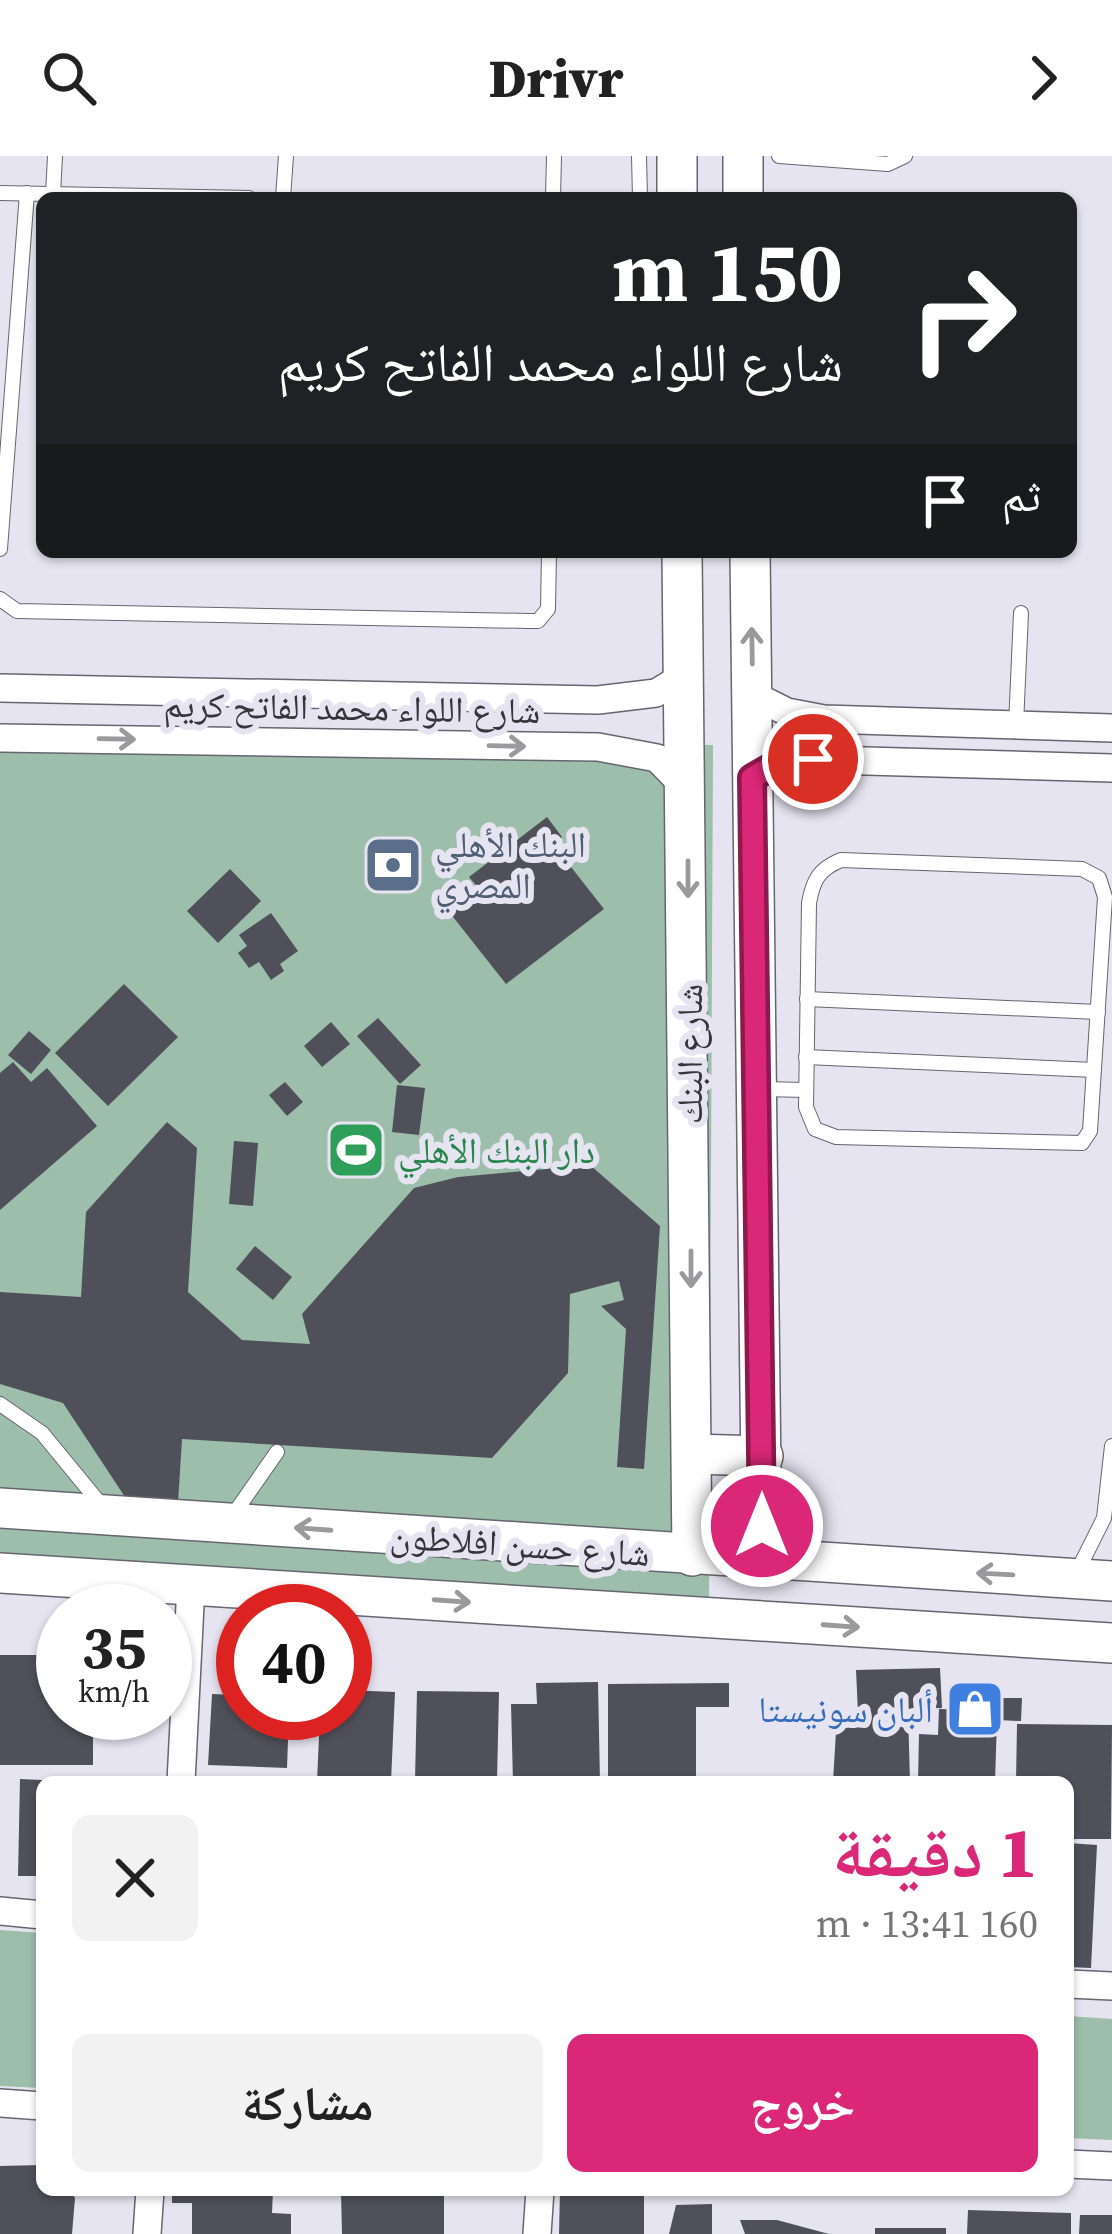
<!DOCTYPE html>
<html lang="ar">
<meta charset="utf-8">
<style>
:root{--surface:#fff;--page:#f2f2f2;--text:#222;--muted:#767676;--accent:#db2777}
body{margin:0;font-family:"Source Serif 4","Noto Naskh Arabic",serif;background:var(--page);color:var(--text);direction:rtl;height:100vh;display:flex;flex-direction:column;font-size:45px;white-space:nowrap}
*{box-sizing:border-box;margin:0}
p{font-size:39px;color:var(--muted)}
.icon{flex:none;width:66px;height:66px;fill:none;stroke:currentColor;stroke-width:2;stroke-linecap:round;stroke-linejoin:round}
.map{position:relative;flex:1;overflow:hidden;direction:ltr}
.panel{position:absolute;left:36px;top:1620px;width:1038px;height:420px;display:flex;flex-direction:column;background:var(--surface);border-radius:18px;box-shadow:0 3px 9px #0004;direction:rtl}
.panel>*{flex:none}
.guide{position:absolute;left:36px;top:36px;width:1041px;height:366px;border-radius:18px;box-shadow:0 3px 9px #0004;direction:rtl;background:#202124;color:#fff;overflow:hidden}
.speed{position:absolute;left:36px;top:1428px;display:flex;gap:24px;font-size:60px;font-weight:700;text-align:center}
.speed>*{display:grid;place-content:center;width:156px;height:156px;border-radius:50%;background:var(--surface);box-shadow:0 3px 9px #0004;line-height:1}
.speed small{font-size:30px;font-weight:400}
.speed .limit{border:18px solid #d22;background:#fff;color:#111}
.pin{position:absolute;display:grid;place-items:center;width:102px;height:102px;color:#fff;margin:-51px;border:6px solid #fff;border-radius:50%;box-shadow:0 3px 12px #0007}
.me{position:absolute;width:132px;margin:-66px;rotate:0deg;stroke-linejoin:round;filter:drop-shadow(0 0 9px #0008)}
.turn{display:flex;align-items:center;gap:42px;height:252px;padding:0 36px;font-size:54px}
.turn .icon{width:156px;height:156px;stroke-width:2.5}
.turn b{display:block;font-size:84px;line-height:102px}
.then{display:flex;align-items:center;height:114px;padding:0 36px;background:#0003;gap:24px;font-size:45px}
.round{display:grid;place-items:center;flex:none;width:126px;height:126px;border-radius:18px;background:var(--page)}
.summary{display:flex;align-items:center;justify-content:space-between;height:204px;padding:0 36px}
h1{font-size:72px;font-weight:800;line-height:90px;color:var(--accent)}
.button{display:flex;gap:24px;margin-top:auto;padding:24px 36px}
.button a{flex:1;height:138px;border-radius:18px;background:var(--accent);color:#fff;font-size:48px;font-weight:800;line-height:138px;text-align:center}
.button a+a{background:var(--page);color:var(--text)}
header{display:flex;justify-content:space-between;align-items:center;height:156px;padding:0 36px;background:var(--surface);font-size:54px;font-weight:800}
.map>svg:first-child{display:block}
</style>
<header><svg class="icon" aria-label="forward" viewBox="0 0 24 24"><path d="M9 5l7 7-7 7"/></svg>Drivr<svg class="icon" aria-label="search" viewBox="0 0 24 24"><circle cx="10" cy="10" r="6"/><path d="M15 15l6 6"/></svg></header>
<div class="map">
<svg width="1112" height="2078" viewBox="0 0 1112 2078">
<rect width="100%" height="100%" fill="#e5e4f0"/>
<g fill="#9cbeab">
<polygon points="0,575 713,589 709,1443 0,1398"/>
<polygon points="0,1774 42,1777 42,1932 0,1930"/>
<polygon points="1068,1860 1112,1863 1112,1984 1068,1982"/>
</g>
<g fill="#50505a">
<polygon points="547,661 562,681 553,688 604,753 506,828 450,757 480,734 469,721"/>
<polygon points="230,713 261,745 218,787 187,755"/>
<polygon points="271,757 298,795 280,808 284,815 271,824 259,806 249,812 238,797 247,790 239,779"/>
<polygon points="124,828 178,881 108,950 55,897"/>
<polygon points="378,862 421,909 400,928 357,880"/>
<polygon points="331,866 350,888 322,911 304,890"/>
<polygon points="29,875 51,894 31,918 8,899"/>
<polygon points="13,906 31,926 47,912 97,970 0,1054 0,917"/>
<polygon points="285,926 303,946 287,960 269,939"/>
<polygon points="397,929 425,932 419,979 392,976"/>
<polygon points="167,966 197,992 188,1136 242,1184 310,1188 302,1158 414,1032 458,1021 590,1009 660,1070 644,1313 617,1311 626,1173 601,1150 624,1144 619,1125 570,1138 568,1217 492,1302 182,1283 178,1347 127,1344 63,1247 0,1228 0,1136 81,1141 86,1056"/>
<polygon points="234,985 258,987 253,1050 229,1048"/>
<polygon points="255,1090 292,1121 273,1144 236,1113"/>
<polygon points="0,1499 63,1499 63,1557 93,1557 93,1609 0,1609"/>
<polygon points="237,1504 243,1504 243,1557 289,1557 287,1612 208,1609 212,1538 236,1539"/>
<polygon points="940,1512 942,1552 908,1553 910,1626 833,1626 837,1558 858,1557 856,1514"/>
<polygon points="598,1526 600,1626 513,1626 511,1548 537,1548 536,1527"/>
<polygon points="729,1527 729,1551 696,1551 696,1626 608,1626 608,1528"/>
<polygon points="345,1534 395,1536 391,1626 317,1626 320,1557 345,1557"/>
<polygon points="417,1535 499,1536 497,1626 415,1625"/>
<polygon points="995,1542 1022,1542 1021,1565 997,1564 995,1626 918,1626 919,1578 938,1579 939,1553 994,1555"/>
<polygon points="1017,1568 1112,1569 1111,1683 1068,1683 1068,1626 1016,1626"/>
<polygon points="20,1623 42,1624 42,1720 18,1720"/>
<polygon points="1068,1687 1097,1689 1091,1812 1068,1811"/>
<polygon points="42,2009 42,2034 69,2034 75,2042 72,2078 0,2078 0,2010"/>
<polygon points="172,2034 273,2034 272,2057 291,2058 291,2078 192,2078 192,2047 172,2047"/>
<polygon points="560,2034 644,2034 644,2078 559,2078"/>
<polygon points="341,2037 444,2037 444,2078 342,2078"/>
<polygon points="712,2048 712,2078 669,2078 676,2049"/>
<polygon points="968,2054 1071,2057 1071,2078 967,2078"/>
<polygon points="1080,2059 1112,2059 1112,2078 1079,2078"/>
<polygon points="740,2064 777,2064 829,2078 745,2078"/>
<rect x="875" y="2072" width="71" height="6"/>
</g>
<g fill="none" stroke-linecap="round" stroke-linejoin="round">
<g stroke="#666570" stroke-width="16">
<g id="lane">
<polyline points="639,0 640,42"/>
<polyline points="779,0 888,8 905,0"/>
<polyline points="0,37 249,42"/>
<polyline points="53,38 55,0"/>
<polyline points="283,42 286,0"/>
<polyline points="553,42 554,0"/>
<polyline points="0,393 27,37"/>
<polyline points="0,443 17,455 529,465 538,465 548,453 549,396"/>
<polyline points="1016,569 1021,457"/>
<path d="M 841,704 L 1082,713 L 1099,722 L 1105,741 L 1090,975 L 1082,987 L 836,981 L 815,973 L 806,951 L 809,747 C 813,724 819,713 841,704 Z"/>
<polyline points="807,843 1098,856"/>
<polyline points="806,901 1094,914"/>
<polyline points="762,933 806,934"/>
<polyline points="0,1248 42,1277 102,1350"/>
<polyline points="231,1362 277,1296"/>
<polyline points="1077,1416 1104,1362 1112,1290"/>
</g>
</g>
<g stroke="#666570" stroke-width="30">
<g id="street">
<polyline points="0,532 598,544 656,537 684,520"/>
<polyline points="753,539 787,556 824,563 1112,572"/>
<polyline points="0,582 598,591 657,602 687,633"/>
<polyline points="752,622 795,603 1112,612"/>
<polyline points="181,1626 191,1429"/>
<polyline points="0,1755 42,1759"/>
<polyline points="1068,1828 1112,1830"/>
<polyline points="0,1947 42,1950"/>
<polyline points="1068,2008 1112,2010"/>
<polyline points="147,2078 150,2034"/>
<polyline points="537,2078 540,2034"/>
</g>
</g>
<g stroke="#666570" stroke-width="42">
<g id="secondary">
<polyline points="677,0 677,42"/>
<polyline points="743,0 743,42"/>
<polyline points="682,396 692,1400"/>
<polyline points="750,396 762,1404"/>
<polyline points="692,1298 763,1300"/>
<polyline points="0,1352 1112,1425"/>
<polyline points="0,1417 1112,1487"/>
</g>
</g>
<use href="#lane" stroke="#fff" stroke-width="14"/>
<use href="#street" stroke="#fff" stroke-width="27"/>
<use href="#secondary" stroke="#fff" stroke-width="39"/>
</g>
<defs><path id="oneway-shaft" d="M-6 0H5M1.5-3L5.5 0L1.5 3" fill="none" stroke-width="1.6" stroke-linecap="round" stroke-linejoin="round" transform="scale(3)"/></defs>
<g stroke="#9a9a9c">
<use href="#oneway-shaft" transform="translate(752 490) rotate(-91)"/>
<use href="#oneway-shaft" transform="translate(117 583) rotate(1)"/>
<use href="#oneway-shaft" transform="translate(507 590) rotate(1)"/>
<use href="#oneway-shaft" transform="translate(688 723) rotate(90)"/>
<use href="#oneway-shaft" transform="translate(691 1113) rotate(90)"/>
<use href="#oneway-shaft" transform="translate(313 1373) rotate(-176)"/>
<use href="#oneway-shaft" transform="translate(995 1418) rotate(-177)"/>
<use href="#oneway-shaft" transform="translate(452 1445) rotate(4)"/>
<use href="#oneway-shaft" transform="translate(841 1470) rotate(4)"/>
</g>
<g fill="none" stroke-linecap="round" stroke-linejoin="round">
<g stroke="#8e194d" stroke-width="30">
<polyline id="route" points="762,1370 752,622 778,607 813,603"/>
</g>
<use href="#route" stroke="#db2777" stroke-width="21"/>
</g>
<defs>
<g id="bank-square" transform="scale(3)"><rect x="-9" y="-9" width="18" height="18" rx="4" fill="#5c6f8a" stroke="#e5e4f0"/><path d="M-6-4H6V4H-6ZM0-2.3a2.3 2.3 0 1 0 0 4.6a2.3 2.3 0 1 0 0-4.6Z" fill="#fff"/></g>
<g id="stadium-square" transform="scale(3)"><rect x="-9" y="-9" width="18" height="18" rx="4" fill="#2e9e5b" stroke="#e5e4f0"/><path d="M0-5a6.5 5 0 1 0 0 10a6.5 5 0 1 0 0-10ZM-3.5-1.8h7v3.6h-7Z" fill="#fff"/></g>
<g id="shop-square" transform="scale(3)"><rect x="-9" y="-9" width="18" height="18" rx="4" fill="#3f7fe0" stroke="#e5e4f0"/><path d="M-5-2.5h2.3a2.7 3.5 0 0 1 5.4 0H5L5.5 6h-11ZM-1.5-2.5h3a1.5 2.3 0 0 0-3 0Z" fill="#fff"/></g>
</defs>
<g fill-rule="evenodd">
<use href="#bank-square" x="393" y="709"/>
<use href="#stadium-square" x="356" y="994"/>
<use href="#shop-square" x="975" y="1553"/>
</g>
<g text-anchor="middle" stroke-width="12" stroke-linejoin="round" paint-order="stroke">
<g font-size="36" fill="#35353a" stroke="#e5e4f0">
<text transform="translate(352 551) rotate(1)" y="13">شارع اللواء محمد الفاتح كريم</text>
<text transform="translate(689 898) rotate(-90)" y="13">شارع البنك</text>
<text transform="translate(520 1388) rotate(4)" y="13">شارع حسن افلاطون</text>
</g>
<g font-size="36" fill="#4e5e75" stroke="#e5e4f0" text-anchor="start">
<text x="435" y="701">البنك الأهلي<tspan x="435" dy="41">المصري</tspan></text>
</g>
<g font-size="36" fill="#27864d" stroke="#e5e4f0" text-anchor="start">
<text x="398" y="1007">دار البنك الأهلي</text>
</g>
<g font-size="36" fill="#366cbe" stroke="#e5e4f0" text-anchor="end">
<text x="933" y="1566">ألبان سونيستا</text>
</g>
</g>
</svg>
<div class="speed"><div>35<small>km/h</small></div><div class="limit">40</div></div>
<div class="pin" style="left:813px;top:603px;background:#d93025"><svg class="icon" aria-label="arrive" viewBox="0 0 24 24"><path d="M6 21V4h12l-3 4 3 4H6"/></svg></div>
<svg class="me" style="left:762px;top:1370px" viewBox="-20 -20 40 40"><circle r="17" fill="#db2777" stroke="#fff" stroke-width="3"/><path d="M0-11L8 9 0 5-8 9z" fill="#fff"/></svg>
<div class="guide">
<div class="turn"><svg class="icon" aria-label="right" viewBox="0 0 24 24"><path d="M7 20v-9h11M14 6l5 5-5 5"/></svg><div><b>150 m</b>شارع اللواء محمد الفاتح كريم</div></div>
<div class="then">ثم<svg class="icon" aria-label="arrive" viewBox="0 0 24 24"><path d="M6 21V4h12l-3 4 3 4H6"/></svg></div>
</div>
<section class="panel">
<div class="summary"><div><h1>1 دقيقة</h1><p>160 m · 13:41</p></div><a class="round"><svg class="icon" aria-label="close" viewBox="0 0 24 24"><path d="M6 6l12 12M18 6L6 18"/></svg></a></div>
<div class="button"><a>خروج</a><a>مشاركة</a></div>
</section>
</div>
